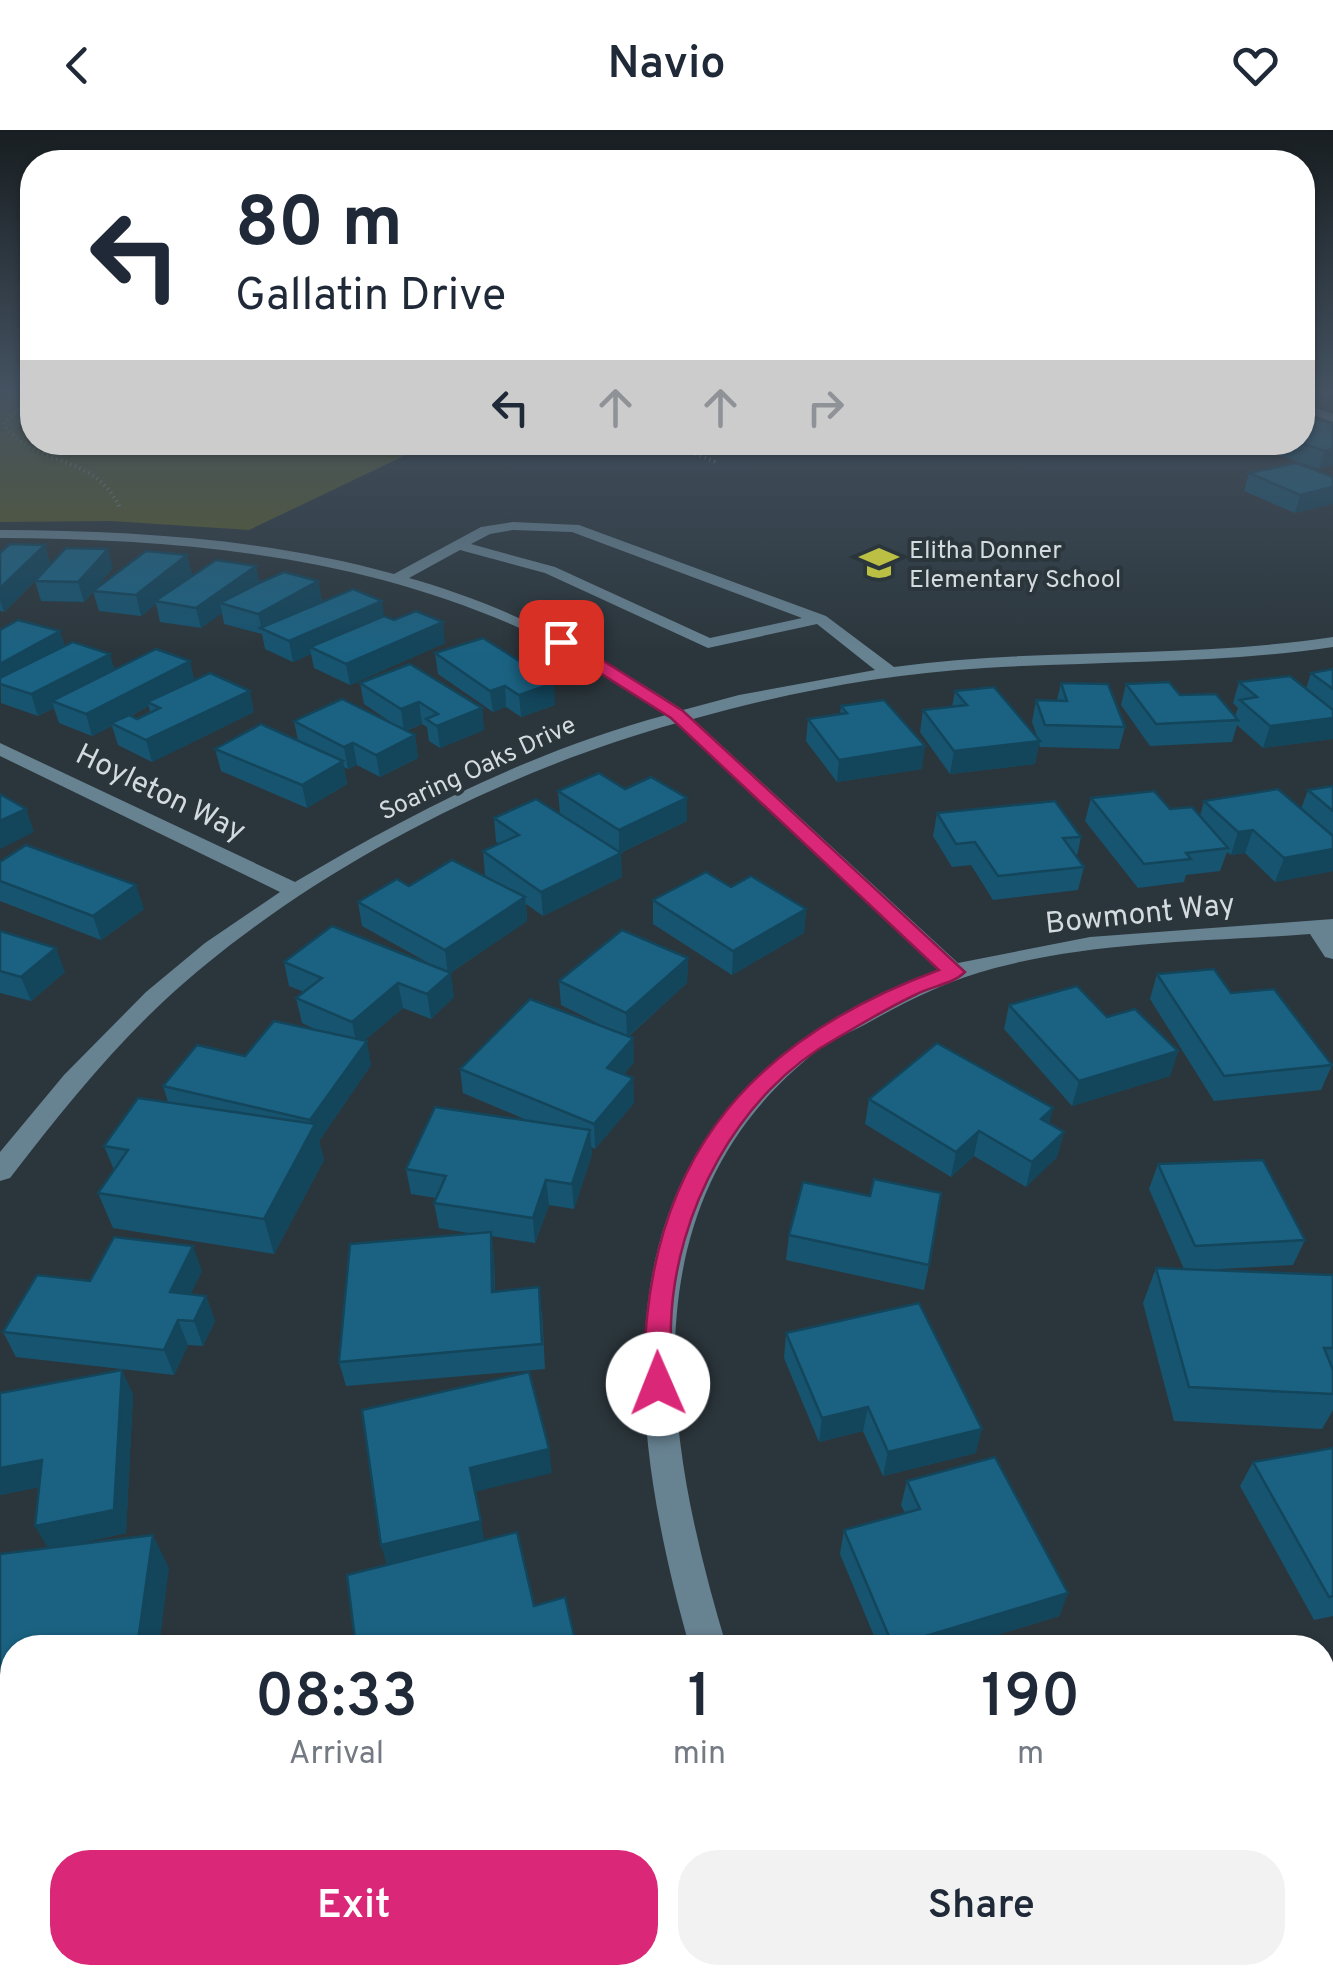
<!DOCTYPE html>
<style>
:root{--surface:#fff;--page:#f2f2f3;--text:#1f2937;--muted:#747a83;--accent:#db2777}
body{margin:0;font-family:Overpass,sans-serif;background:var(--page);color:var(--text);height:100vh;display:flex;flex-direction:column;font-size:38px;white-space:nowrap}
*{box-sizing:border-box;margin:0}
p{font-size:32px;color:var(--muted)}
.icon{flex:none;width:55px;height:55px;fill:none;stroke:currentColor;stroke-width:2;stroke-linecap:round;stroke-linejoin:round}
.map{position:relative;flex:1;overflow:hidden}
.drawer{position:absolute;left:0px;top:1505px;width:1335px;height:350px;display:flex;flex-direction:column;background:var(--surface);border-radius:40px 40px 0 0;box-shadow:0 2px 8px #0004}
.drawer>*{flex:none}
.hud{position:absolute;left:20px;top:20px;width:1295px;height:305px;border-radius:40px;box-shadow:0 2px 8px #0004;background:#fff;color:var(--text);overflow:hidden}
.pin{position:absolute;display:grid;place-items:center;width:85px;height:85px;color:#fff;margin:-42px;border-radius:20px;box-shadow:0 5px 15px #0006}
.me{position:absolute;width:110px;margin:-55px;rotate:359deg;stroke-linejoin:round;filter:drop-shadow(0 0 8px #0008)}
.turn{display:flex;align-items:center;gap:35px;height:210px;padding:0 50px;font-size:45px}
.turn .icon{width:130px;height:130px;stroke-width:2.5}
.turn b{display:block;font-size:70px;line-height:85px}
.lanes{display:flex;align-items:center;height:95px;padding:0 50px;background:#0003;justify-content:center;gap:50px;direction:ltr}
.lanes .off{opacity:.35}
.eta{display:flex;justify-content:space-evenly;align-items:center;height:170px;text-align:center}
.eta b{font-size:60px;font-weight:600;line-height:70px}
.primary-button{display:flex;gap:20px;margin-top:auto;padding:20px 50px}
.primary-button a{flex:1;height:115px;border-radius:40px;background:var(--accent);color:#fff;font-size:40px;font-weight:600;line-height:115px;text-align:center}
.primary-button a+a{background:var(--page);color:var(--text)}
header{display:flex;justify-content:space-between;align-items:center;height:130px;padding:0 50px;background:var(--surface);font-size:45px;font-weight:600}
.map>svg:first-child{display:block}
</style>
<header><svg class="icon" aria-label="back" viewBox="0 0 24 24"><path d="M15 5l-7 7 7 7"/></svg>Navio<svg class="icon" aria-label="heart" viewBox="0 0 24 24"><path d="M12 20l-8-8c-3-5 5-10 8-4 3-6 11-1 8 4z"/></svg></header>
<div class="map">
<svg width="1333" height="1855" viewBox="0 0 1333 1855">
<rect width="100%" height="100%" fill="#2b363c"/>
<polygon fill="#595b2c" points="0,263 32,263 32,312 431,313 249,400 111,391 0,392"/>
<g fill="none" stroke-linecap="round" stroke-linejoin="round">
<g stroke="#818a8f" stroke-width="4" stroke-dasharray="1 4" stroke-linecap="butt">
<path d="M 31,263 L 4,294 C 37,340 93,321 120,378"/>
<polyline points="668,312 716,332"/>
</g>
<g fill="#678291" fill-rule="evenodd">
<polygon points="1302,274 1333,284 1333,292 1302,281"/>
<path d="M 513,392 L 579,395 L 826,486 L 894,537 C 1039,517 1187,529 1333,507 L 1333,517 C 1217,534 1101,531 985,538 C 886,544 788,562 693,589 L 958,833 L 1090,807 L 1333,789 L 1333,829 L 1325,827 L 1310,804 C 1206,812 1097,811 995,838 C 948,850 907,871 864,895 C 849,903 832,909 818,920 C 623,1072 664,1310 727,1518 L 690,1518 C 606,1224 609,961 938,840 L 677,593 C 497,643 302,744 165,870 C 107,924 58,986 10,1048 L 0,1051 L 0,1022 L 64,945 L 146,862 L 205,813 L 280,762 L 0,626 L 0,613 L 295,752 C 412,682 533,621 666,585 C 617,552 569,520 515,496 C 352,424 176,409 0,408 L 0,400 C 133,401 265,408 394,444 L 481,397 ZM 513,400 L 572,402 L 802,488 L 710,508 L 555,437 L 471,414 L 490,404 ZM 460,420 L 545,443 L 708,518 L 817,494 L 875,540 L 739,565 L 683,580 C 597,523 509,476 409,448 Z"/>
<polygon points="798,1842 842,1842 846,1855 802,1855"/>
</g>
</g>
<g fill="#175470" fill-rule="evenodd">
<polygon points="1313,288 1333,335 1319,339 1267,321 1270,312 1302,312 1304,291"/>
<polygon points="691,312 778,312 756,319 749,317 724,325"/>
<polygon points="1249,343 1333,347 1333,374 1295,383 1244,361"/>
<polygon points="0,423 51,434 113,438 96,458 187,425 192,445 181,454 318,451 322,471 311,477 384,486 445,513 350,555 314,538 311,524 293,532 265,519 262,504 224,494 222,483 201,498 160,492 156,474 141,486 99,481 93,462 84,472 41,471 35,451 44,442 4,482 0,481"/>
<path d="M 0,500 L 65,516 L 114,540 L 195,550 L 254,582 L 152,632 L 118,615 L 112,596 L 92,606 L 59,593 L 54,578 L 38,586 L 1,573 ZM 149,576 L 150,583 L 137,589 L 131,586 Z"/>
<polygon points="435,523 555,575 521,587 506,577 493,582 438,544"/>
<polygon points="1333,539 1333,609 1263,618 1237,595 1232,612 1150,616 1121,575 1126,554 1180,565 1235,586 1238,578 1233,573 1239,552 1306,559 1311,543"/>
<polygon points="360,553 482,578 484,600 440,618 429,611 427,597 422,594 406,601 415,605 418,628 380,647 357,635 348,639 344,637 347,654 307,678 221,641 215,619 298,611 294,591 398,597 364,574"/>
<polygon points="1061,553 1125,597 1119,619 1040,617 1039,614 1035,634 950,644 920,602 923,580 952,577 955,561 1038,609 1032,592 1036,570 1057,570"/>
<polygon points="841,576 922,639 837,652 806,611 808,589 840,584"/>
<polygon points="1333,656 1333,741 1275,752 1245,723 1231,725 1227,722 1220,741 1186,745 1184,752 1138,758 1085,691 1091,668 1170,679 1200,686 1204,671 1301,679 1308,660"/>
<polygon points="625,659 687,691 620,723 622,747 543,786 526,774 527,791 450,843 454,867 431,889 403,878 365,910 371,935 319,1011 324,1030 274,1124 113,1098 98,1063 114,1040 104,1016 168,972 163,956 319,901 302,893 296,868 304,862 289,856 284,832 434,836 362,796 358,772 409,756 496,753 485,745 483,721 499,714 496,711 494,688 560,684 558,661"/>
<polygon points="937,683 1081,707 1077,726 1084,737 1078,760 993,770 971,735 952,737 933,706"/>
<polygon points="0,732 144,779 101,810 0,771"/>
<polygon points="731,757 806,779 804,803 732,845 653,794 653,770"/>
<polygon points="0,801 65,842 31,871 0,863"/>
<polygon points="688,828 687,853 629,906 633,908 634,932 624,944 633,948 634,973 595,1019 591,1017 592,1024 574,1079 549,1075 535,1113 491,1106 494,1127 495,1161 542,1182 545,1239 346,1256 339,1232 474,1104 439,1098 434,1073 436,1068 411,1064 406,1039 529,991 463,963 460,939 607,898 561,875 559,851"/>
<polygon points="1157,844 1231,863 1332,935 1321,960 1214,971 1150,869"/>
<polygon points="1009,875 1107,887 1178,921 1170,946 1072,976 1004,899"/>
<polygon points="869,969 1064,1002 1057,1027 1026,1057 974,1026 951,1047 865,994"/>
<polygon points="1158,1034 1305,1110 1293,1135 1200,1140 1333,1145 1333,1280 1322,1299 1174,1291 1143,1173 1156,1138 1184,1139 1149,1059"/>
<polygon points="789,1105 929,1135 924,1160 786,1130"/>
<polygon points="202,1141 190,1164 206,1166 215,1191 203,1216 188,1215 174,1245 16,1227 3,1202"/>
<polygon points="786,1203 976,1323 883,1346 863,1301 819,1312 784,1228"/>
<polygon points="0,1263 133,1264 126,1403 66,1416 169,1438 12,1518 12,1628 0,1630 0,1424 48,1418 39,1357 0,1365"/>
<polygon points="1333,1318 1333,1486 1314,1490 1240,1356 1253,1332"/>
<polygon points="907,1351 1068,1463 1059,1486 955,1518 879,1518 840,1424 844,1400 905,1383 901,1375"/>
<polygon points="1333,1544 1333,1574 1322,1559"/>
<polygon points="1088,1842 1322,1842 1333,1855 1095,1855"/>
</g>
<g fill="#13455b">
<polygon points="724,312 750,312 749,317 724,325"/>
<polygon points="756,312 778,312 756,319"/>
<polygon points="1333,317 1333,335 1319,339 1325,321"/>
<polygon points="1333,357 1333,374 1295,383 1300,365"/>
<polygon points="45,415 51,435 4,482 0,470 0,458"/>
<polygon points="108,419 113,438 84,472 78,452"/>
<polygon points="187,425 192,445 158,472 155,471 156,474 141,486 136,465"/>
<polygon points="256,436 260,455 220,473 222,483 201,498 196,478"/>
<polygon points="318,451 322,471 268,501 262,499 258,484"/>
<polygon points="382,471 385,491 310,517 311,524 293,532 289,511"/>
<polygon points="443,492 445,513 350,555 346,534"/>
<polygon points="60,501 67,522 0,554 0,534"/>
<polygon points="110,524 116,545 52,571 54,578 38,586 31,564"/>
<polygon points="190,531 195,552 147,572 149,576 114,594 111,593 112,596 92,606 86,584"/>
<polygon points="554,553 555,575 521,587 519,565"/>
<polygon points="505,556 506,577 493,582 490,561"/>
<polygon points="250,561 254,582 152,632 146,610"/>
<polygon points="419,572 422,594 404,601 401,579"/>
<polygon points="482,578 484,600 440,618 437,596"/>
<polygon points="1333,588 1333,609 1263,618 1270,596"/>
<polygon points="415,605 418,628 380,647 376,625"/>
<polygon points="1040,611 1035,634 950,644 954,621"/>
<polygon points="353,613 357,635 348,639 344,617"/>
<polygon points="925,616 922,639 837,652 839,630"/>
<polygon points="343,631 347,654 307,678 302,655"/>
<polygon points="687,668 687,691 619,723 619,700"/>
<polygon points="26,679 34,702 0,719 0,691"/>
<polygon points="1253,700 1245,723 1231,725 1238,702"/>
<polygon points="1333,719 1333,741 1275,752 1284,728"/>
<polygon points="621,723 622,747 543,786 541,762"/>
<polygon points="136,755 144,779 101,810 93,786"/>
<polygon points="525,767 527,791 448,844 445,820"/>
<polygon points="806,779 804,803 732,845 733,821"/>
<polygon points="56,818 65,842 31,871 21,847"/>
<polygon points="688,828 687,853 627,907 626,883"/>
<polygon points="451,843 454,867 431,889 427,864"/>
<polygon points="398,853 403,878 357,917 352,892"/>
<polygon points="633,908 634,932 608,963 607,938"/>
<polygon points="367,911 371,935 319,1011 324,1030 274,1124 264,1089 312,1000 310,990"/>
<polygon points="1178,921 1170,946 1072,976 1079,951"/>
<polygon points="633,948 634,973 595,1019 594,994"/>
<polygon points="1053,978 1047,1003 1041,989"/>
<polygon points="590,1000 592,1024 574,1079 572,1054"/>
<polygon points="979,1001 974,1026 951,1047 956,1022"/>
<polygon points="1064,1002 1057,1027 1026,1057 1032,1032"/>
<polygon points="546,1050 549,1075 535,1113 533,1088"/>
<polygon points="491,1102 494,1127 495,1186 492,1162"/>
<polygon points="193,1116 202,1141 180,1187 170,1162"/>
<polygon points="206,1166 215,1191 203,1216 194,1191"/>
<polygon points="178,1190 188,1215 174,1245 164,1220"/>
<polygon points="122,1240 133,1264 126,1403 49,1420 35,1396"/>
<polygon points="868,1277 863,1301 819,1312 822,1288"/>
<polygon points="982,1299 976,1323 883,1346 888,1322"/>
<polygon points="549,1319 552,1343 475,1362 470,1338"/>
<polygon points="42,1330 55,1354 0,1365 0,1338"/>
<polygon points="481,1391 485,1414 388,1439 381,1415"/>
<polygon points="153,1405 169,1438 159,1518 137,1518"/>
<polygon points="1068,1463 1059,1486 955,1518 893,1518 893,1516"/>
<polygon points="24,1842 87,1842 54,1855 0,1855 0,1851"/>
<polygon points="547,1842 560,1842 562,1854 518,1855"/>
</g>
<g fill="#1b6282" stroke="#13455b" stroke-width="2.5">
<polygon points="1313,288 1333,294 1333,319 1325,321 1298,312 1302,312 1302,292"/>
<polygon points="1297,333 1333,347 1333,357 1300,365 1249,343"/>
<polygon points="10,414 45,415 0,458 0,423"/>
<polygon points="66,418 108,419 78,452 35,451"/>
<polygon points="146,421 187,425 136,465 93,461"/>
<polygon points="216,430 256,436 196,478 155,471"/>
<polygon points="284,442 318,451 258,484 220,473 259,453"/>
<polygon points="353,459 382,471 289,511 260,498"/>
<polygon points="416,481 443,492 346,534 310,517 384,486 394,490"/>
<polygon points="18,490 60,501 0,534 0,500"/>
<polygon points="483,508 554,553 519,565 505,556 490,561 435,523"/>
<polygon points="73,512 110,524 31,564 0,554 0,548"/>
<polygon points="156,519 190,531 86,584 52,571"/>
<polygon points="410,534 482,578 437,596 426,589 438,584 419,572 401,579 360,553"/>
<polygon points="1333,539 1333,559 1311,543"/>
<polygon points="210,543 250,561 146,610 111,593 129,585 137,589 160,578 147,572"/>
<polygon points="1290,546 1333,580 1333,588 1270,596 1240,570 1257,567 1239,552"/>
<polygon points="1169,552 1180,565 1216,564 1238,590 1156,594 1126,554"/>
<polygon points="1061,553 1108,554 1125,597 1045,595 1036,570 1067,571"/>
<polygon points="994,557 1040,611 954,621 923,580 967,575 955,561"/>
<polygon points="342,569 415,605 376,625 353,613 344,617 294,591"/>
<polygon points="884,570 925,616 839,630 808,589 847,583 841,576"/>
<polygon points="261,594 343,631 302,655 215,619"/>
<polygon points="599,643 625,659 651,647 687,668 619,700 558,661"/>
<polygon points="1333,656 1333,681 1308,660"/>
<polygon points="1278,659 1333,706 1333,719 1284,728 1253,700 1238,702 1204,671"/>
<polygon points="1154,661 1170,679 1192,677 1228,718 1186,723 1191,729 1144,734 1091,668"/>
<polygon points="0,664 26,679 0,691"/>
<polygon points="536,669 621,723 541,762 483,721 519,705 494,688"/>
<polygon points="1055,671 1081,707 1063,708 1084,737 998,746 975,712 956,714 937,683"/>
<polygon points="26,715 136,755 93,786 0,751 0,732"/>
<polygon points="452,730 525,767 445,820 358,772 397,749 409,756"/>
<polygon points="706,742 731,757 751,746 806,779 733,821 653,770"/>
<polygon points="332,796 451,843 427,864 398,853 352,892 296,868 322,848 284,832"/>
<polygon points="622,800 688,828 626,883 559,851"/>
<polygon points="0,801 56,818 21,847 0,841"/>
<polygon points="1214,839 1231,863 1274,859 1332,935 1224,946 1157,844"/>
<polygon points="1077,856 1107,887 1135,879 1178,921 1079,951 1009,875"/>
<polygon points="530,869 633,908 607,938 633,948 594,994 460,939"/>
<polygon points="274,891 367,911 310,990 163,956 197,915 245,926"/>
<polygon points="937,913 1053,978 1041,989 1064,1002 1032,1032 979,1001 956,1022 869,969"/>
<polygon points="138,968 315,994 264,1089 98,1063 128,1020 104,1016"/>
<polygon points="435,977 590,1000 572,1054 546,1050 533,1088 434,1073 446,1046 406,1039"/>
<polygon points="1263,1030 1305,1110 1195,1116 1158,1034"/>
<polygon points="874,1049 941,1063 929,1135 789,1105 803,1052 870,1066"/>
<polygon points="491,1102 492,1162 539,1157 542,1214 339,1232 350,1114"/>
<polygon points="114,1107 193,1116 170,1162 206,1166 194,1191 178,1190 164,1220 3,1202 37,1145 90,1151"/>
<polygon points="1156,1138 1333,1145 1333,1218 1324,1218 1333,1240 1333,1264 1189,1257"/>
<polygon points="919,1173 982,1299 888,1322 868,1277 822,1288 786,1203"/>
<polygon points="122,1240 114,1380 35,1396 42,1330 0,1338 0,1263"/>
<polygon points="529,1242 549,1319 470,1338 481,1391 381,1415 362,1280"/>
<polygon points="1333,1318 1333,1466 1329,1467 1253,1332"/>
<polygon points="995,1327 1068,1463 893,1516 844,1400 920,1379 907,1351"/>
<polygon points="517,1402 534,1476 565,1467 577,1518 356,1518 347,1445"/>
<polygon points="153,1405 137,1518 12,1518 12,1595 0,1596 0,1424"/>
<polygon points="1064,1510 1069,1518 1045,1518"/>
<polygon points="12,1637 12,1842 24,1842 0,1851 0,1642"/>
<polygon points="1322,1837 1333,1855 1125,1855 1119,1842 1322,1842"/>
<polygon points="423,1842 547,1842 518,1855 426,1855"/>
</g>
<linearGradient id="sky" x2="0" y2="1"><stop stop-color="#181e21"/><stop offset="0.5" stop-color="#445261"/><stop offset="1" stop-color="#445261" stop-opacity="0"/></linearGradient>
<rect width="1333" height="523" fill="url(#sky)"/>
<path fill="#db2777" stroke="#8e194d" stroke-width="2.5" d="M 556,508 L 567,508 L 683,581 L 965,842 C 953,854 932,856 917,864 C 889,877 863,893 837,908 C 738,962 675,1082 671,1193 C 670,1213 672,1234 672,1254 L 668,1263 L 658,1266 L 648,1263 L 644,1254 C 642,1040 740,913 939,840 L 671,588 L 556,515 Z"/>
<defs>
<g id="school-bare" transform="scale(3)"><path d="M0-5L7-2L0 1L-7-2ZM-4 1L0 2.5L4 1V4Q0 6-4 4Z" fill="#bbc045" stroke="#2b363c" stroke-width="2.5" paint-order="stroke"/></g>
</defs>
<g fill-rule="evenodd">
<use href="#school-bare" x="879" y="433"/>
</g>
<g text-anchor="middle" stroke-width="8" stroke-linejoin="round" paint-order="stroke">
<g font-size="25" fill="#d4dbdf" stroke="#2b363c" text-anchor="start">
<text x="909" y="428">Elitha Donner<tspan x="909" dy="29">Elementary School</tspan></text>
</g>
<g font-size="25" fill="#d4dbdf" stroke="#2b363c">
<text transform="translate(477 637) rotate(-25)" y="9">Soaring Oaks Drive</text>
</g>
<g font-size="30" fill="#d4dbdf" stroke="#2b363c">
<text transform="translate(161 662) rotate(26)" y="10">Hoyleton Way</text>
<text transform="translate(1140 783) rotate(-6)" y="10">Bowmont Way</text>
</g>
</g>
</svg>
<div class="pin" style="left:561px;top:512px;background:#d93025"><svg class="icon" aria-label="arrive" viewBox="0 0 24 24"><path d="M6 21V4h12l-3 4 3 4H6"/></svg></div>
<svg class="me" style="left:658px;top:1254px" viewBox="-20 -20 40 40"><circle r="19" fill="#fff"/><path d="M0-13L10 11 0 6-10 11z" fill="#db2777"/></svg>
<div class="hud">
<div class="turn"><svg class="icon" aria-label="left" viewBox="0 0 24 24"><path d="M17 20v-9H6M10 6l-5 5 5 5"/></svg><div><b>80 m</b>Gallatin Drive</div></div>
<div class="lanes"><svg class="icon" aria-label="left" viewBox="0 0 24 24"><path d="M17 20v-9H6M10 6l-5 5 5 5"/></svg><svg class="icon off" aria-label="ahead" viewBox="0 0 24 24"><path d="M12 20V5M6 11l6-6 6 6"/></svg><svg class="icon off" aria-label="ahead" viewBox="0 0 24 24"><path d="M12 20V5M6 11l6-6 6 6"/></svg><svg class="icon off" aria-label="right" viewBox="0 0 24 24"><path d="M7 20v-9h11M14 6l5 5-5 5"/></svg></div>
</div>
<section class="drawer">
<div class="eta">
<div><b>08:33</b><p>Arrival</p></div>
<div><b>1</b><p>min</p></div>
<div><b>190</b><p>m</p></div>
</div>
<div class="primary-button"><a>Exit</a><a>Share</a></div>
</section>
</div>
